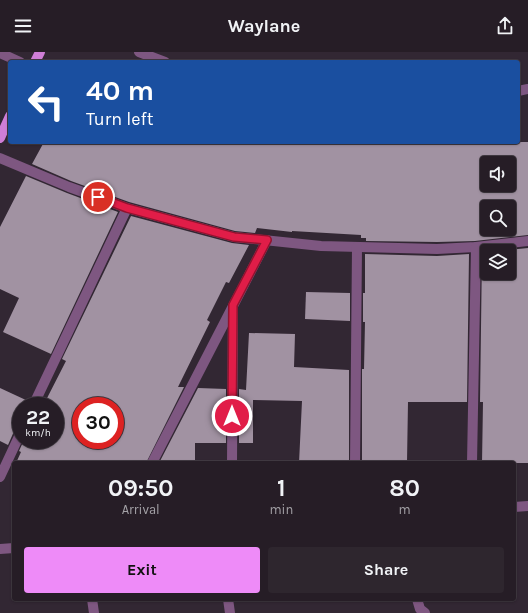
<!DOCTYPE html>
<style>
:root{--surface:#261d26;--page:#2e262e;--text:#f1f3f6;--muted:#a4a2a7;--line:#423b43;--accent:#ee8bf8}
body{margin:0;font-family:Karla,sans-serif;background:var(--page);color:var(--text);height:100vh;display:flex;flex-direction:column;font-size:15px;white-space:nowrap}
*{box-sizing:border-box;margin:0}
p{font-size:13px;color:var(--muted)}
.icon{flex:none;width:22px;height:22px;fill:none;stroke:currentColor;stroke-width:2;stroke-linecap:round;stroke-linejoin:round}
.map{position:relative;flex:1;overflow:hidden}
.details{position:absolute;left:12px;top:409px;width:504px;height:140px;display:flex;flex-direction:column;background:var(--surface);border-radius:4px;box-shadow:0 1px 3px #0004,0 0 0 1px var(--line)}
.details>*{flex:none}
.top-card{position:absolute;left:8px;top:8px;width:512px;height:84px;border-radius:4px;box-shadow:0 1px 3px #0004,0 0 0 1px var(--line);background:#1a4fa0;color:#fff;overflow:hidden}
.buttons{position:absolute;left:480px;top:104px;display:grid;gap:8px}
.buttons a{display:grid;place-items:center;width:36px;height:36px;border-radius:4px;background:var(--surface);box-shadow:0 1px 3px #0004,0 0 0 1px var(--line);font-size:20px}
.speed{position:absolute;left:12px;top:345px;display:flex;gap:8px;font-size:20px;font-weight:700;text-align:center}
.speed>*{display:grid;place-content:center;width:52px;height:52px;border-radius:50%;background:var(--surface);box-shadow:0 1px 3px #0004,0 0 0 1px var(--line);line-height:1}
.speed small{font-size:10px;font-weight:400}
.speed .limit{border:6px solid #d22;background:#fff;color:#111}
.pin{position:absolute;display:grid;place-items:center;width:34px;height:34px;color:#fff;margin:-17px;border:2px solid #fff;border-radius:50%;box-shadow:0 1px 4px #0007}
.me{position:absolute;width:44px;margin:-22px;rotate:0deg;stroke-linejoin:round;filter:drop-shadow(0 0 3px #0008)}
.turn{display:flex;align-items:center;gap:14px;height:84px;padding:0 12px;font-size:18px}
.turn .icon{width:52px;height:52px;stroke-width:2.5}
.turn b{display:block;font-size:28px;line-height:34px}
.eta{display:flex;justify-content:space-evenly;align-items:center;height:68px;text-align:center}
.eta b{font-size:24px;font-weight:700;line-height:28px}
.cta{display:flex;gap:8px;margin-top:auto;padding:8px 12px}
.cta a{flex:1;height:46px;border-radius:4px;background:var(--accent);color:#111;font-size:16px;font-weight:700;line-height:46px;text-align:center}
.cta a+a{background:var(--page);color:var(--text)}
header{display:flex;justify-content:space-between;align-items:center;height:52px;padding:0 12px;background:var(--surface);font-size:18px;font-weight:700}
.map>svg:first-child{display:block}
</style>
<header><svg class="icon" aria-label="menu" viewBox="0 0 24 24"><path d="M4 6h16M4 12h16M4 18h16"/></svg>Waylane<svg class="icon" aria-label="share" viewBox="0 0 24 24"><path d="M12 15V3M7 8l5-5 5 5M5 13v7h14v-7"/></svg></header>
<div class="map">
<svg width="528" height="561" viewBox="0 0 528 561">
<rect width="100%" height="100%" fill="#322733"/>
<g fill="#a192a2" fill-rule="evenodd">
<path d="M 44,90 L 528,90 L 528,183 L 475,189 L 437,190 L 366,189 L 366,186 L 361,186 L 361,183 L 292,179 L 292,180 L 257,176 L 255,181 L 235,179 L 129,150 L 71,129 L 32,112 ZM 487,111 L 509,111 L 509,133 L 487,133 ZM 487,155 L 509,155 L 509,177 L 487,177 Z"/>
<polygon points="26,124 67,141 118,160 51,302 3,280 19,246 0,237 0,175"/>
<path d="M 131,164 L 232,191 L 249,193 L 229,231 L 226,230 L 207,268 L 210,270 L 178,335 L 184,335 L 146,411 L 16,411 L 21,400 L 19,399 L 24,388 L 55,388 L 55,354 L 43,354 L 66,309 L 62,307 ZM 81,354 L 115,354 L 115,388 L 81,388 Z"/>
<polygon points="528,196 528,411 482,411 483,350 480,350 482,201 487,200 487,221 509,221 509,199 498,199"/>
<polygon points="365,202 437,204 469,202 467,350 408,350 407,410 362,409 362,317 364,317 365,270 363,270 363,241 365,241"/>
<polygon points="306,240 350,241 350,269 305,267"/>
<polygon points="249,281 295,282 294,315 349,318 349,411 299,411 302,349 253,348 253,391 239,391 239,337 246,338"/>
<polygon points="0,336 28,349 27,354 21,354 21,374 15,377 8,393 0,389"/>
<polygon points="198,336 226,337 226,391 195,391 195,411 159,411"/>
</g>
<g fill="none" stroke-linecap="round" stroke-linejoin="round">
<g stroke="#7e5781" stroke-width="10">
<polyline points="139,0 165,10"/>
<polyline points="0,1 20,10"/>
<polyline points="518,39 528,37"/>
<polyline points="0,106 69,135 127,156 234,185 321,194 437,197 476,195 528,189"/>
<polyline points="33,354 127,156"/>
<polyline points="152,411 267,188"/>
<polyline points="232,411 233,255"/>
<polyline points="355,411 357,195"/>
<polyline points="472,411 476,195"/>
<polyline points="0,425 21,380"/>
<polyline points="514,455 528,454"/>
<polyline points="0,497 14,496"/>
<polyline points="92,547 94,561"/>
<polyline points="228,547 230,561"/>
<polyline points="417,547 420,557 425,561"/>
</g>
<g stroke="#cf7ed7" stroke-width="10">
<polyline points="35,10 40,0"/>
<polyline points="0,86 10,64"/>
</g>
</g>
<g fill="none" stroke-linecap="round" stroke-linejoin="round">
<g stroke="#92132f" stroke-width="10">
<polyline id="route" points="98,145 127,156 234,185 267,188 233,253 232,364"/>
</g>
<use href="#route" stroke="#e11d48" stroke-width="7"/>
</g>
</svg>
<div class="buttons">
<a><svg class="icon" aria-label="sound" viewBox="0 0 24 24"><path d="M4 9h4l5-4v14l-5-4H4zM17 9q2 3 0 6"/></svg></a>
<a><svg class="icon" aria-label="search" viewBox="0 0 24 24"><circle cx="10" cy="10" r="6"/><path d="M15 15l6 6"/></svg></a>
<a><svg class="icon" aria-label="layers" viewBox="0 0 24 24"><path d="M12 4l9 5-9 5-9-5zM3 14l9 5 9-5"/></svg></a>
</div>
<div class="speed"><div>22<small>km/h</small></div><div class="limit">30</div></div>
<div class="pin" style="left:98px;top:145px;background:#d93025"><svg class="icon" aria-label="arrive" viewBox="0 0 24 24"><path d="M6 21V4h12l-3 4 3 4H6"/></svg></div>
<svg class="me" style="left:232px;top:364px" viewBox="-20 -20 40 40"><circle r="17" fill="#e11d48" stroke="#fff" stroke-width="3"/><path d="M0-11L8 9 0 5-8 9z" fill="#fff"/></svg>
<div class="top-card">
<div class="turn"><svg class="icon" aria-label="left" viewBox="0 0 24 24"><path d="M17 20v-9H6M10 6l-5 5 5 5"/></svg><div><b>40 m</b>Turn left</div></div>
</div>
<section class="details">
<div class="eta">
<div><b>09:50</b><p>Arrival</p></div>
<div><b>1</b><p>min</p></div>
<div><b>80</b><p>m</p></div>
</div>
<div class="cta"><a>Exit</a><a>Share</a></div>
</section>
</div>
